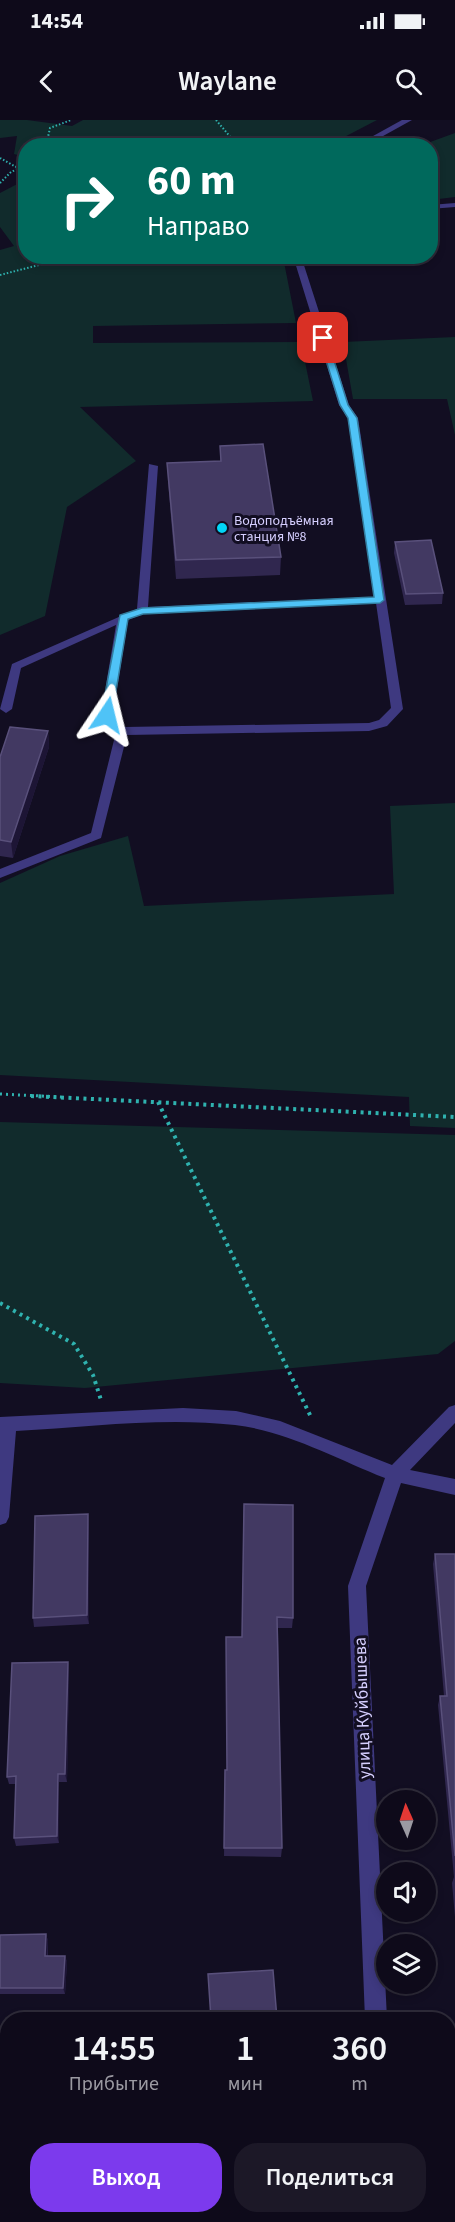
<!DOCTYPE html>
<html lang="ru">
<meta charset="utf-8">
<style>
:root{--surface:#0e0a1a;--page:#1c1827;--text:#f1f3f6;--muted:#9b9aa2;--line:#2e2b39;--accent:#7c3aed}
body{margin:0;font-family:"Source Sans 3",sans-serif;background:var(--page);color:var(--text);height:100vh;display:flex;flex-direction:column;font-size:22px;white-space:nowrap}
*{box-sizing:border-box;margin:0}
p{font-size:20px;color:var(--muted)}
.icon{flex:none;width:33px;height:33px;fill:none;stroke:currentColor;stroke-width:2;stroke-linecap:round;stroke-linejoin:round}
.map{position:relative;flex:1;overflow:hidden}
.panel{position:absolute;left:0px;top:1892px;width:456px;height:212px;display:flex;flex-direction:column;background:var(--surface);border-radius:24px 24px 0 0;box-shadow:0 3px 9px #0003,0 0 0 2px var(--line)}
.panel>*{flex:none}
.hud{position:absolute;left:18px;top:18px;width:420px;height:126px;border-radius:24px;box-shadow:0 3px 9px #0003,0 0 0 2px var(--line);background:#00695c;color:#fff;overflow:hidden}
.needle{width:39px;rotate:357deg}
.buttons{position:absolute;left:376px;top:1670px;display:grid;gap:12px}
.buttons a{display:grid;place-items:center;width:60px;height:60px;border-radius:50%;background:var(--surface);box-shadow:0 3px 9px #0003,0 0 0 2px var(--line);font-size:30px}
.pin{position:absolute;display:grid;place-items:center;width:51px;height:51px;color:#fff;margin:-26px;border-radius:12px;box-shadow:0 3px 9px #0006}
.me{position:absolute;width:66px;margin:-33px;rotate:10deg;stroke-linejoin:round;filter:drop-shadow(0 0 4px #0008)}
.turn{display:flex;align-items:center;gap:21px;height:126px;padding:0 30px;font-size:27px}
.turn .icon{width:78px;height:78px;stroke-width:2.5}
.turn b{display:block;font-size:42px;line-height:51px}
.eta{display:flex;justify-content:space-evenly;align-items:center;height:102px;text-align:center}
.eta b{font-size:36px;font-weight:600;line-height:42px}
.button{display:flex;gap:12px;margin-top:auto;padding:12px 30px}
.button a{flex:1;height:69px;border-radius:24px;background:var(--accent);color:#fff;font-size:24px;font-weight:600;line-height:69px;text-align:center}
.button a+a{background:var(--page);color:var(--text)}
.status{display:flex;justify-content:space-between;align-items:center;height:42px;padding:0 30px;background:var(--surface);direction:ltr}
.status svg{height:16px;fill:currentColor}
header{display:flex;justify-content:space-between;align-items:center;height:78px;padding:0 30px;background:var(--surface);font-size:27px;font-weight:600}
.map>svg:first-child{display:block}
</style>
<div class="status"><b>14:54</b><svg viewBox="0 0 49 12"><path d="M0 12V9h3v3zM5 12V6h3v6zM10 12V3h3v9zM15 12V0h3v12zM26 1h20v11H26zM47 4h2v5h-2z"/></svg></div>
<header><svg class="icon" aria-label="back" viewBox="0 0 24 24"><path d="M15 5l-7 7 7 7"/></svg>Waylane<svg class="icon" aria-label="search" viewBox="0 0 24 24"><circle cx="10" cy="10" r="6"/><path d="M15 15l6 6"/></svg></header>
<div class="map">
<svg width="455" height="2102" viewBox="0 0 455 2102">
<rect width="100%" height="100%" fill="#120e22"/>
<g fill="#112b2c">
<polygon points="0,0 27,0 72,6 83,0 377,0 329,25 26,26 25,37 14,34 17,16 0,18"/>
<polygon points="455,13 455,77 431,80 430,26 422,25"/>
<polygon points="25,60 26,136 283,137 296,203 93,206 93,223 301,222 313,281 80,287 136,341 67,387 45,496 0,515 0,130 14,126 0,107 0,73"/>
<polygon points="455,217 455,315 447,279 353,279 343,222"/>
<polygon points="455,683 455,1008 410,1006 409,977 0,955 0,763 60,736 128,716 144,786 394,774 390,686"/>
<polygon points="0,1002 455,1015 455,1221 438,1234 85,1268 0,1263"/>
</g>
<g fill="none" stroke-linecap="round" stroke-linejoin="round">
<g stroke="#2fb2af" stroke-width="2" stroke-dasharray="1.5 2" stroke-linecap="butt">
<polyline points="216,0 238,26"/>
<polyline points="46,26 50,8 71,0"/>
<polyline points="0,38 18,48 26,49"/>
<polyline points="0,63 11,52 26,45"/>
<polyline points="0,155 74,136"/>
</g>
<polyline stroke="#2fb2af" stroke-width="3" stroke-dasharray="2 4" stroke-linecap="butt" points="0,974 61,977"/>
<g stroke="#2fb2af" stroke-width="4" stroke-dasharray="3 4.5" stroke-linecap="butt">
<polyline points="31,976 455,997"/>
<polyline points="158,982 312,1299"/>
<polyline points="0,1183 74,1224 93,1255 101,1280"/>
</g>
<g fill="#3e3980" fill-rule="evenodd">
<polygon points="402,0 412,0 365,26 355,26"/>
<polygon points="455,83 455,87 430,89 430,85"/>
<path d="M 293,136 L 301,136 L 349,285 L 358,298 L 403,589 L 387,606 L 369,611 L 127,615 L 101,718 L 0,758 L 0,749 L 91,713 L 116,612 L 101,595 L 116,505 L 21,548 L 12,589 L 6,593 L 0,589 L 12,544 L 137,489 L 149,344 L 158,346 L 148,487 L 375,477 L 348,298 L 339,285 ZM 376,483 L 391,588 L 379,600 L 369,603 L 125,607 L 113,594 L 128,500 L 143,494 Z"/>
<path d="M 455,1285 L 455,1303 L 410,1350 L 455,1359 L 455,1375 L 401,1363 L 366,1466 L 387,1899 L 365,1899 L 348,1466 L 385,1358 C 337,1339 287,1311 235,1305 C 163,1297 88,1307 16,1311 L 9,1397 L 6,1403 L 0,1405 L 0,1297 L 183,1288 L 236,1291 L 280,1301 L 392,1345 L 449,1287 Z"/>
<rect x="374" y="2096" width="22" height="6"/>
</g>
</g>
<g fill="#30274f">
<polygon points="220,326 281,437 280,455 176,459 168,361 167,343 220,341"/>
<polygon points="395,422 443,473 442,484 405,485 394,433"/>
<polygon points="48,611 49,627 13,738 0,736 0,637"/>
<polygon points="244,1384 293,1498 292,1508 278,1508 282,1728 281,1737 224,1736 225,1650 227,1650 242,1517"/>
<polygon points="89,1404 89,1504 34,1507 33,1498"/>
<polygon points="435,1434 455,1434 455,1797 452,1763 454,1757 438,1585 440,1576 444,1576 433,1444"/>
<polygon points="69,1550 67,1662 59,1662 59,1723 16,1726 14,1718 16,1664 9,1664 7,1657"/>
<polygon points="46,1814 48,1821 48,1836 65,1836 67,1842 65,1874 0,1874 0,1815"/>
</g>
<g fill="#1d1535">
<polygon points="48,611 49,627 13,738 11,722"/>
<polygon points="88,1394 89,1404 89,1504 87,1495"/>
<polygon points="68,1542 69,1550 67,1662 65,1654"/>
<polygon points="58,1654 59,1662 59,1723 57,1716"/>
<polygon points="46,1814 48,1821 47,1842 45,1836"/>
<polygon points="65,1836 67,1842 65,1874 63,1868"/>
<rect x="42" y="2096" width="2" height="6"/>
</g>
<g fill="#423962" stroke="#59507b" stroke-width="1.5">
<polygon points="263,324 281,437 176,440 167,343 221,341 220,326"/>
<polygon points="431,420 443,473 406,474 395,422"/>
<polygon points="10,607 48,611 11,722 0,720 0,637"/>
<polygon points="244,1384 293,1385 293,1498 277,1497 282,1728 224,1728 225,1650 227,1650 226,1517 242,1517"/>
<polygon points="88,1394 87,1495 33,1498 35,1396"/>
<polygon points="435,1434 455,1434 455,1736 440,1576 447,1576"/>
<polygon points="68,1542 65,1654 58,1654 57,1716 14,1718 16,1656 7,1657 12,1543"/>
<polygon points="46,1814 45,1836 65,1836 63,1868 0,1868 0,1815"/>
<polygon points="273,1850 277,1899 211,1899 208,1854"/>
<polygon points="0,1965 8,1965 8,2096 42,2096 42,2102 0,2102"/>
</g>
<polygon fill="#4fc3f7" stroke="#337fa1" stroke-width="1.5" points="323,215 327,218 348,285 357,298 384,480 380,483 143,494 128,499 112,595 110,597 103,597 101,595 120,495 142,488 374,477 348,298 340,285 319,218"/>
<circle fill="#02d5f7" stroke="#120e22" stroke-width="2" cx="222" cy="408" r="6"/>
<g text-anchor="middle" stroke-width="6" stroke-linejoin="round" paint-order="stroke">
<g font-size="14" fill="#d6cfff" stroke="#120e22" text-anchor="start">
<text x="234" y="405">Водоподъёмная<tspan x="234" dy="16">станция №8</tspan></text>
</g>
<g font-size="18" fill="#d6cfff" stroke="#120e22">
<text transform="translate(362 1588) rotate(-92)" y="6">улица Куйбышева</text>
</g>
</g>
</svg>
<div class="buttons">
<a><svg class="needle" viewBox="-14 -14 28 28"><path d="M0-13l5 13h-10z" fill="#e53935"/><path d="M0 13l5-13h-10z" fill="#9b9aa2"/></svg></a>
<a><svg class="icon" aria-label="sound" viewBox="0 0 24 24"><path d="M4 9h4l5-4v14l-5-4H4zM17 9q2 3 0 6"/></svg></a>
<a><svg class="icon" aria-label="layers" viewBox="0 0 24 24"><path d="M12 4l9 5-9 5-9-5zM3 14l9 5 9-5"/></svg></a>
</div>
<div class="pin" style="left:323px;top:218px;background:#d93025"><svg class="icon" aria-label="arrive" viewBox="0 0 24 24"><path d="M6 21V4h12l-3 4 3 4H6"/></svg></div>
<svg class="me" style="left:107px;top:595px" viewBox="-20 -20 40 40"><path d="M0-17L14 15 0 8-14 15z" fill="#4fc3f7" stroke="#fff" stroke-width="4"/></svg>
<div class="hud">
<div class="turn"><svg class="icon" aria-label="right" viewBox="0 0 24 24"><path d="M7 20v-9h11M14 6l5 5-5 5"/></svg><div><b>60 m</b>Направо</div></div>
</div>
<section class="panel">
<div class="eta">
<div><b>14:55</b><p>Прибытие</p></div>
<div><b>1</b><p>мин</p></div>
<div><b>360</b><p>m</p></div>
</div>
<div class="button"><a>Выход</a><a>Поделиться</a></div>
</section>
</div>
